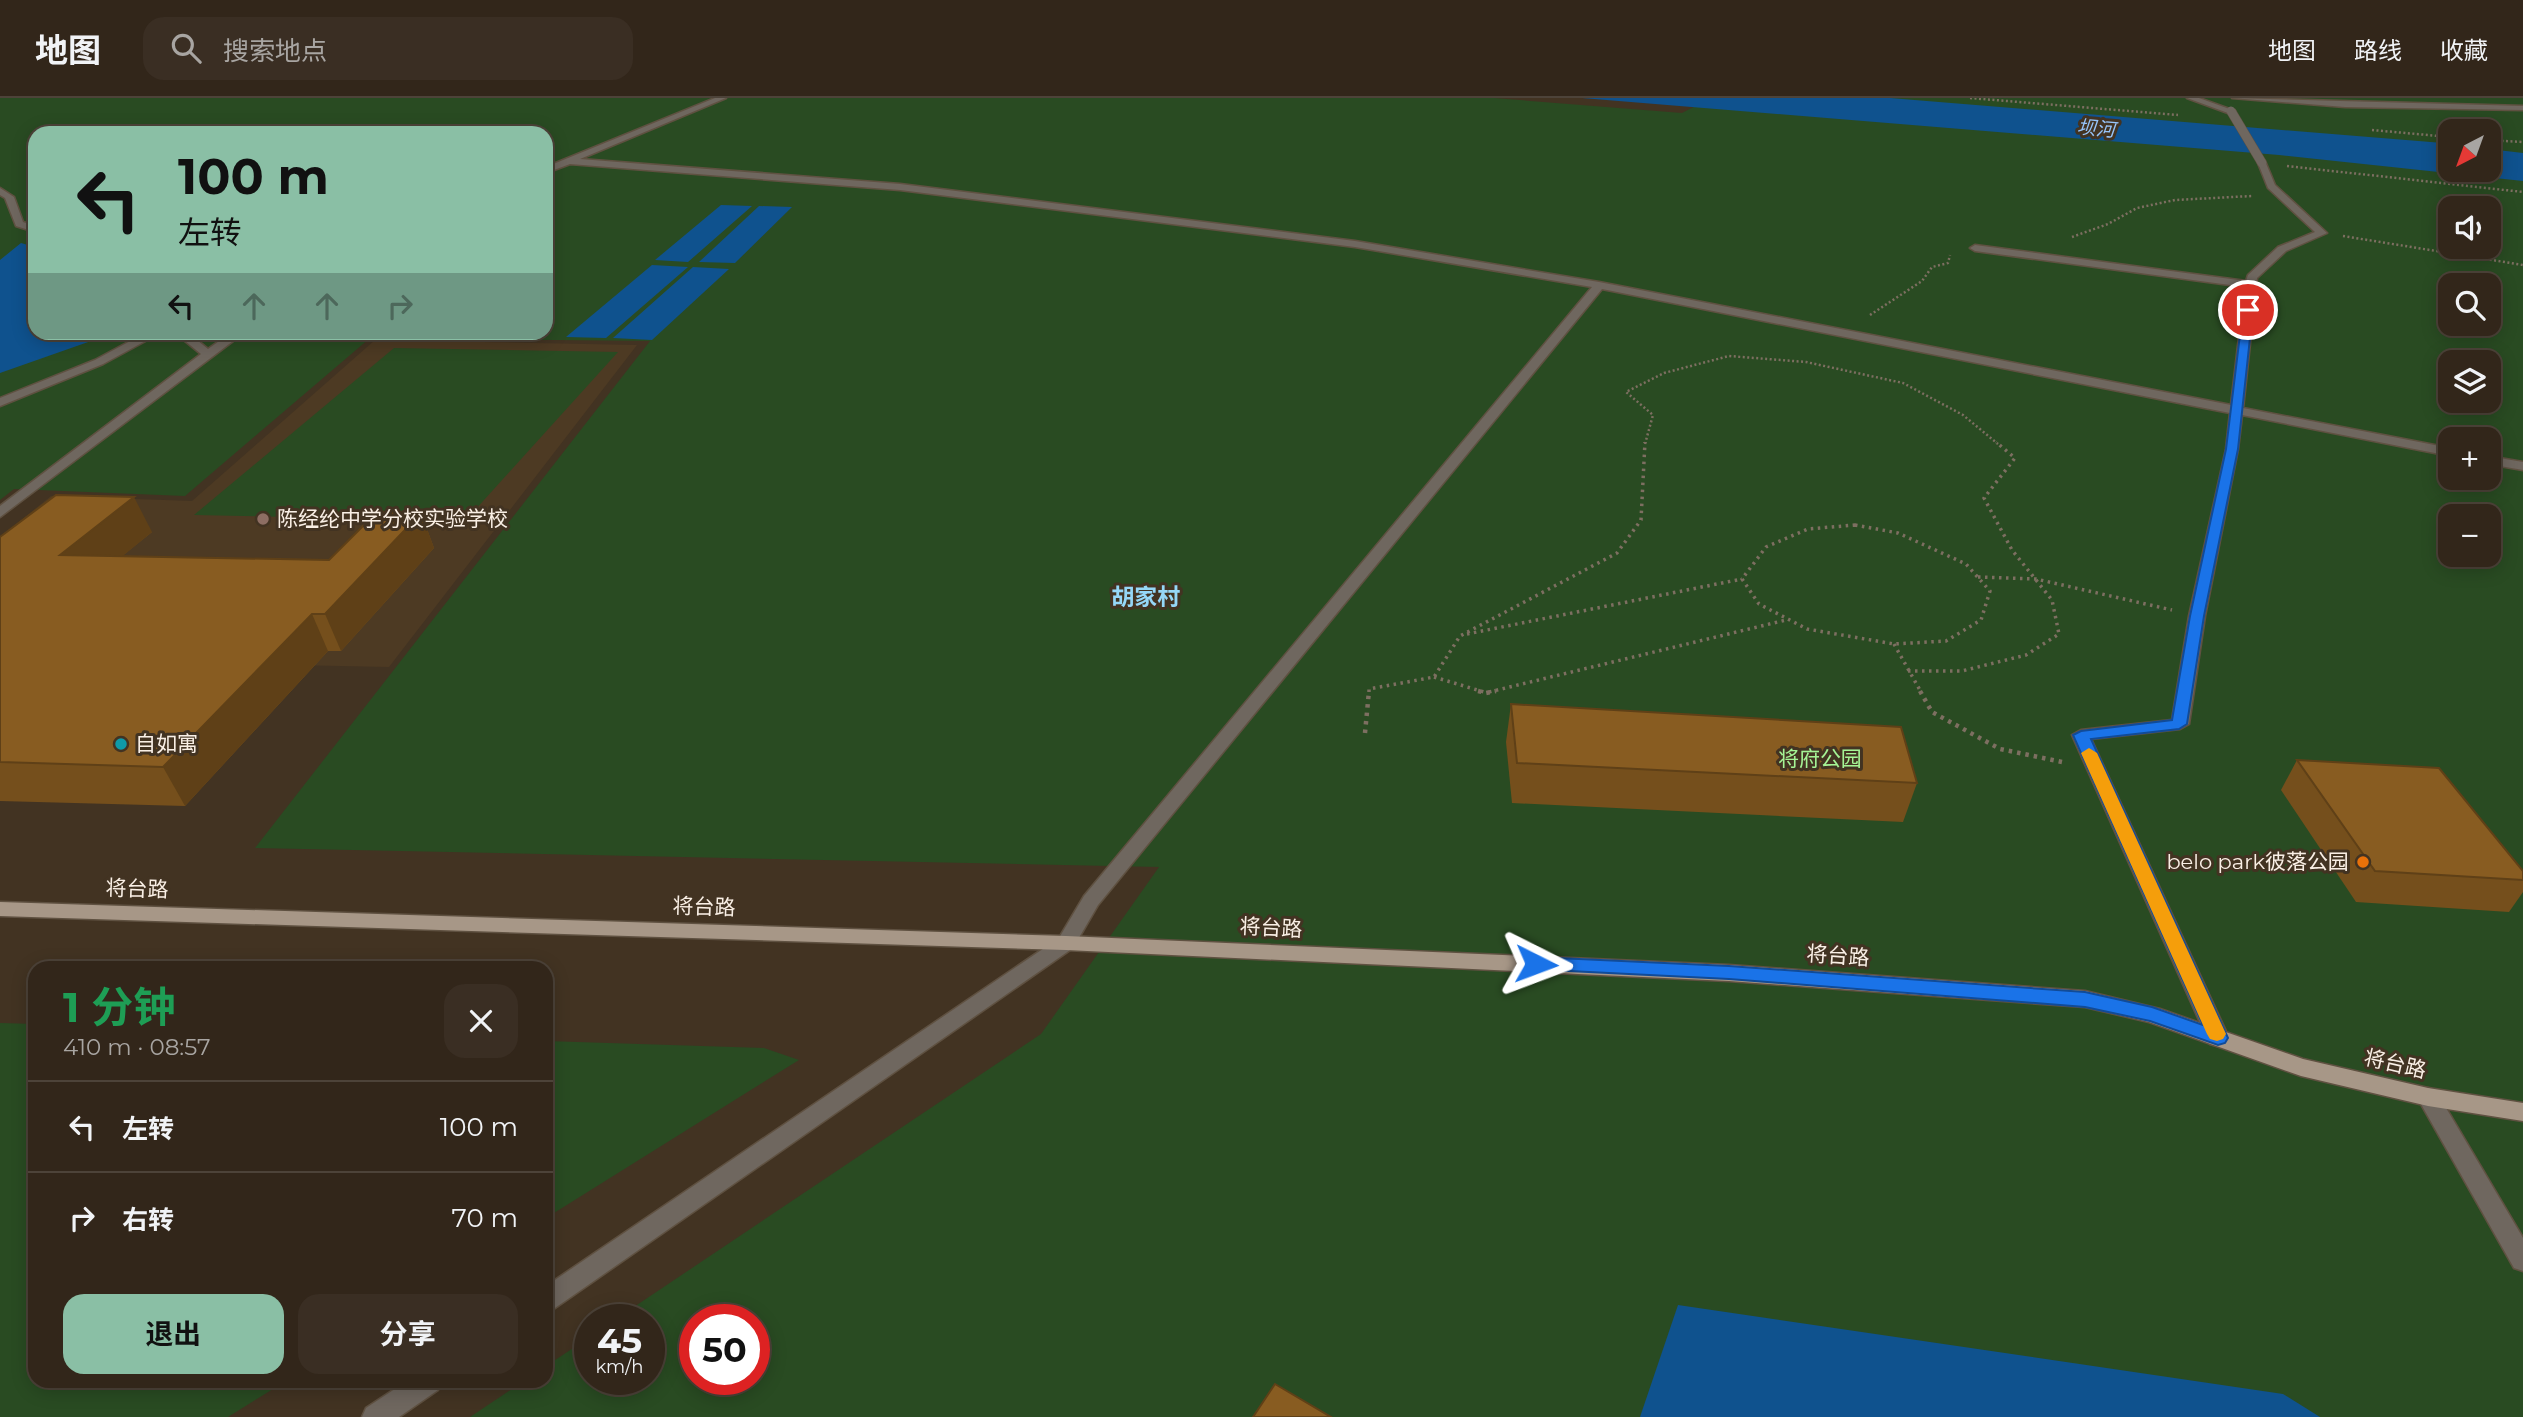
<!DOCTYPE html>
<html lang="zh">
<meta charset="utf-8">
<style>
:root{--surface:#32261a;--page:#3a2e23;--text:#f1f3f6;--muted:#a8a5a2;--line:#4d4339;--accent:#8abfa5}
body{margin:0;font-family:Montserrat,"Noto Sans SC",sans-serif;background:var(--page);color:var(--text);height:100vh;display:flex;flex-direction:column;font-size:26px;white-space:nowrap}
*{box-sizing:border-box;margin:0}
p{font-size:23px;color:var(--muted)}
.icon{flex:none;width:38px;height:38px;fill:none;stroke:currentColor;stroke-width:2;stroke-linecap:round;stroke-linejoin:round}
.map{position:relative;flex:1;overflow:hidden}
.drawer{position:absolute;left:28px;top:863px;width:525px;height:427px;display:flex;flex-direction:column;background:var(--surface);border-radius:21px;box-shadow:0 4px 18px #0003,0 0 0 2px var(--line)}
.drawer>*{flex:none}
.banner{position:absolute;left:28px;top:28px;width:525px;height:214px;border-radius:21px;box-shadow:0 4px 18px #0003,0 0 0 2px var(--line);background:#8abfa5;color:#111;overflow:hidden}
.needle{width:46px;rotate:221deg}
.tools{position:absolute;left:2438px;top:21px;display:grid;gap:14px}
.tools a{display:grid;place-items:center;width:63px;height:63px;border-radius:14px;background:var(--surface);box-shadow:0 4px 18px #0003,0 0 0 2px var(--line);font-size:35px}
.speed{position:absolute;left:574px;top:1206px;display:flex;gap:14px;font-size:35px;font-weight:700;text-align:center}
.speed>*{display:grid;place-content:center;width:91px;height:91px;border-radius:50%;background:var(--surface);box-shadow:0 4px 18px #0003,0 0 0 2px var(--line);line-height:1}
.speed small{font-size:18px;font-weight:400}
.speed .limit{border:10px solid #d22;background:#fff;color:#111}
.pin{position:absolute;display:grid;place-items:center;width:60px;height:60px;color:#fff;margin:-30px;border:4px solid #fff;border-radius:50%;box-shadow:0 2px 7px #0007}
.me{position:absolute;width:77px;margin:-38px;rotate:93deg;stroke-linejoin:round;filter:drop-shadow(0 0 5px #0008)}
.turn{display:flex;align-items:center;gap:24px;height:147px;padding:0 35px;font-size:32px}
.turn .icon{width:91px;height:91px;stroke-width:2.5}
.turn b{display:block;font-size:49px;line-height:60px}
.lanes{display:flex;align-items:center;height:66px;padding:0 35px;background:#0003;justify-content:center;gap:35px;direction:ltr}
.lanes .off{opacity:.35}
.round{display:grid;place-items:center;flex:none;width:74px;height:74px;border-radius:21px;background:var(--page)}
.head{display:flex;align-items:center;justify-content:space-between;height:119px;padding:0 35px}
h1{font-size:42px;font-weight:700;line-height:52px;color:#1e9e55}
.button{display:flex;gap:14px;margin-top:auto;padding:14px 35px}
.button a{flex:1;height:80px;border-radius:21px;background:var(--accent);color:#111;font-size:28px;font-weight:700;line-height:80px;text-align:center}
.button a+a{background:var(--page);color:var(--text)}
ul{padding:0;list-style:none}
li{display:flex;align-items:center;gap:21px;height:91px;padding:0 35px;border-top:2px solid var(--line)}
li div{flex:1}
li b{display:block;font-size:26px}
li em{font-style:normal}
header{display:flex;align-items:center;gap:42px;box-sizing:border-box;height:98px;padding:0 35px;background:var(--surface);border-bottom:2px solid var(--line)}
header strong{font-size:33px}
nav{display:flex;gap:38px;margin-inline-start:auto;font-size:24px}
.search{width:490px;height:63px;background:var(--page);display:flex;align-items:center;gap:18px;box-sizing:border-box;padding:0 24px;border-radius:21px;color:var(--muted);font-size:26px}
.map>svg:first-child{display:block}
</style>
<header>
<strong>地图</strong>
<div class="search"><svg class="icon" aria-label="search" viewBox="0 0 24 24"><circle cx="10" cy="10" r="6"/><path d="M15 15l6 6"/></svg>搜索地点</div>
<nav><a>地图</a><a>路线</a><a>收藏</a></nav>
</header>
<div class="map">
<svg width="2523" height="1319" viewBox="0 0 2523 1319">
<rect width="100%" height="100%" fill="#423322"/>
<polygon fill="#4d3a23" points="375,242 637,247 389,569 0,561 0,439 51,398 192,403"/>
<g fill="#294b22" fill-rule="evenodd">
<path d="M 0,0 L 1494,0 L 1682,15 L 1711,0 L 2523,0 L 2523,1319 L 470,1319 L 524,1283 L 546,1283 L 546,1268 L 590,1239 L 590,1281 L 649,1281 L 649,1222 L 616,1221 L 1041,936 L 1159,769 L 255,750 L 650,243 L 370,240 L 185,398 L 14,391 L 0,402 ZM 2450,33 L 2488,33 L 2488,72 L 2450,72 ZM 35,35 L 546,35 L 546,234 L 35,234 ZM 2450,110 L 2488,110 L 2488,149 L 2450,149 ZM 2450,187 L 2488,187 L 2488,226 L 2450,226 ZM 2450,264 L 2488,264 L 2488,303 L 2450,303 ZM 2450,341 L 2488,341 L 2488,380 L 2450,380 ZM 2450,418 L 2488,418 L 2488,457 L 2450,457 ZM 695,1222 L 754,1222 L 754,1281 L 695,1281 Z"/>
<polygon points="394,250 618,254 465,423 194,417"/>
<polygon points="0,925 35,926 35,1283 286,1283 228,1319 0,1319"/>
<polygon points="546,943 764,950 799,962 546,1120"/>
</g>
<g fill="#0f528e">
<polygon points="1582,0 1890,0 2443,45 2450,46 2450,72 2488,72 2489,51 2523,55 2523,83 2279,57"/>
<polygon points="721,107 752,108 688,164 655,162"/>
<polygon points="759,108 792,109 735,165 699,164"/>
<polygon points="21,145 35,149 35,234 105,235 91,243 0,275 0,162"/>
<polygon points="652,167 688,169 606,240 566,239"/>
<polygon points="693,169 729,171 652,242 613,240"/>
<polygon points="1678,1207 2283,1296 2320,1319 1640,1319"/>
</g>
<g fill="none" stroke-linecap="round" stroke-linejoin="round">
<g stroke="#5f5141" stroke-width="3">
<g id="minor">
<polygon points="715,0 726,0 580,61 900,86 1355,143 1599,184 2231,307 2245,189 1975,153 1970,150 1975,147 2246,183 2248,177 2278,149 2315,134 2268,90 2258,65 2265,63 2275,87 2327,135 2286,153 2257,180 2243,310 2450,350 2450,358 2242,317 2238,351 2205,518 2189,626 2180,631 2091,641 2229,940 2226,946 2218,948 2210,946 2207,940 2072,637 2081,632 2172,622 2189,518 2226,351 2230,315 1602,191 1098,807 1073,850 555,1210 546,1213 546,1188 1059,840 1084,798 1592,189 1355,149 900,92 570,66 546,75 546,69"/>
<polygon points="2187,0 2199,0 2235,13 2228,15"/>
<polygon points="2232,0 2523,8 2523,12 2345,9"/>
<polygon points="0,90 14,99 23,124 35,128 35,134 16,128 5,100 0,97"/>
<polygon points="147,234 162,234 103,266 0,308 0,300 95,262"/>
<polygon points="174,234 187,234 208,251 232,234 245,234 0,419 0,408 201,256"/>
<polygon points="2488,358 2523,364 2523,372 2488,366"/>
<polygon points="2428,990 2436,993 2523,1140 2523,1173 2514,1170 2417,999 2420,993"/>
<polygon points="407,1283 442,1283 438,1292 399,1319 362,1319 366,1310"/>
</g>
</g>
<g stroke="#5f5141" stroke-width="3">
<polygon id="major" points="0,804 1066,838 1729,867 2085,893 2160,911 2303,961 2428,990 2523,1005 2523,1023 2428,1008 2301,978 2149,924 2085,909 1729,883 1066,852 0,818"/>
</g>
<g stroke="#7d6f61" stroke-width="2.5" stroke-dasharray="2 2.5" stroke-linecap="butt">
<polyline points="1970,0 2178,17"/>
<polyline points="2372,32 2450,39"/>
<polyline points="2488,42 2523,44"/>
<polyline points="2287,68 2523,94"/>
<polyline points="2343,138 2523,167"/>
<polyline points="2072,139 2108,126 2137,110 2175,102 2252,98"/>
<polyline points="1870,217 1922,183 1932,169 1948,165 1950,157"/>
<polyline points="1645,346 1653,317 1626,294 1664,275 1729,258 1806,264 1903,285 1963,317 1998,346"/>
</g>
<g stroke="#7d6f61" stroke-width="3.5" stroke-dasharray="2.5 4.5" stroke-linecap="butt">
<polygon points="1855,427 1898,435 1966,466 1990,493 1981,522 1946,543 1894,546 1807,531 1759,506 1742,481 1766,449 1808,431"/>
<polyline points="1978,479 2036,481 2172,512"/>
<polyline points="1467,536 1742,481"/>
<polyline points="1894,546 1921,594"/>
<polyline points="1908,573 1962,573 2026,557 2059,536 2052,502 2012,452 1984,400 2015,360 1996,344"/>
<polyline points="1434,579 1484,594"/>
<polyline points="1369,594 1369,591 1434,579 1460,538 1617,455 1641,422 1645,344"/>
<polyline points="1489,594 1786,522"/>
</g>
<g stroke="#7d6f61" stroke-width="4.5" stroke-dasharray="3.5 5" stroke-linecap="butt">
<polyline points="1478,593 1486,595 1496,593"/>
<polyline points="1920,593 1932,614 2000,651 2062,664"/>
<polyline points="1365,635 1369,593"/>
</g>
<use href="#minor" fill="#6f675f" fill-rule="evenodd"/>
<use href="#major" fill="#a79787" fill-rule="evenodd"/>
<g stroke="#5f5141" stroke-width="10" stroke-linecap="butt">
<polyline id="minor-bridge" points="2231,13 2262,65"/>
</g>
<use href="#minor-bridge" stroke="#6f675f" stroke-width="9"/>
</g>
<g fill="#754f1c">
<polygon points="421,415 434,450 341,553 328,553 185,708 0,703 0,439 152,434 122,458 329,462"/>
<polygon points="1511,606 1917,685 1903,724 1512,705 1506,644"/>
<polygon points="2297,662 2523,773 2523,794 2509,814 2356,804 2281,692"/>
</g>
<g fill="#5f4017">
<polygon points="134,399 152,434 80,493 60,457"/>
<polygon points="421,415 434,450 341,553 325,516"/>
<polygon points="312,516 328,553 185,708 163,669"/>
</g>
<g fill="#885c21" stroke="#5f4017" stroke-width="2">
<polygon points="56,397 134,399 60,457 329,462 377,414 421,415 325,516 312,516 163,669 0,664 0,439"/>
<polygon points="1511,606 1901,629 1917,685 1517,665"/>
<polygon points="2297,662 2439,670 2523,773 2523,782 2375,773"/>
<polygon points="1275,1286 1331,1319 1253,1319"/>
</g>
<polygon fill="#1a73e8" stroke="#114b97" stroke-width="2" points="2248,209 2253,212 2238,351 2204,518 2187,626 2179,631 2091,641 2228,940 2225,945 2218,947 2150,923 2085,909 1729,881 1529,871 1526,866 1529,861 1536,859 1729,868 2085,894 2152,909 2203,927 2073,637 2081,633 2172,622 2190,518 2226,351 2243,212"/>
<polygon fill="#f59e0b" points="2089,650 2097,655 2226,936 2223,941 2217,943 2210,941 2207,936 2081,655"/>
<circle fill="#8d6e63" stroke="#423322" stroke-width="2.5" cx="263" cy="421" r="7"/>
<circle fill="#0f9aa8" stroke="#423322" stroke-width="2.5" cx="121" cy="646" r="7"/>
<circle fill="#e8710a" stroke="#423322" stroke-width="2.5" cx="2363" cy="764" r="7"/>
<g text-anchor="middle" stroke-width="6" stroke-linejoin="round" paint-order="stroke">
<g font-size="19" font-style="italic" fill="#97c5f9" stroke="#423322">
<text transform="translate(2096 30) rotate(5)" y="7">坝河</text>
</g>
<g font-size="21" fill="#f9efe5" stroke="#423322" text-anchor="start">
<text x="277" y="428">陈经纶中学分校实验学校</text>
<text x="135" y="653">自如寓</text>
<text x="2349" y="771" text-anchor="end">belo park彼落公园</text>
</g>
<g font-size="21" fill="#a5f395" stroke="#423322">
<text x="1820" y="668">将府公园</text>
</g>
<g font-size="21" fill="#f9efe5" stroke="#423322">
<text transform="translate(137 791) rotate(2)" y="7">将台路</text>
<text transform="translate(704 809) rotate(2)" y="7">将台路</text>
<text transform="translate(1271 830) rotate(3)" y="7">将台路</text>
<text transform="translate(1838 858) rotate(4)" y="7">将台路</text>
<text transform="translate(2395 966) rotate(13)" y="7">将台路</text>
</g>
<g font-size="23" font-weight="bold" fill="#95d7f7" stroke="#423322">
<text x="1146" y="507">胡家村</text>
</g>
</g>
</svg>
<div class="tools">
<a><svg class="needle" viewBox="-14 -14 28 28"><path d="M0-13l5 13h-10z" fill="#e53935"/><path d="M0 13l5-13h-10z" fill="#a8a5a2"/></svg></a>
<a><svg class="icon" aria-label="sound" viewBox="0 0 24 24"><path d="M4 9h4l5-4v14l-5-4H4zM17 9q2 3 0 6"/></svg></a>
<a><svg class="icon" aria-label="search" viewBox="0 0 24 24"><circle cx="10" cy="10" r="6"/><path d="M15 15l6 6"/></svg></a>
<a><svg class="icon" aria-label="layers" viewBox="0 0 24 24"><path d="M12 4l9 5-9 5-9-5zM3 14l9 5 9-5"/></svg></a>
<a>+</a>
<a>−</a>
</div>
<div class="speed"><div>45<small>km/h</small></div><div class="limit">50</div></div>
<div class="pin" style="left:2248px;top:212px;background:#d93025"><svg class="icon" aria-label="arrive" viewBox="0 0 24 24"><path d="M6 21V4h12l-3 4 3 4H6"/></svg></div>
<svg class="me" style="left:1536px;top:866px" viewBox="-20 -20 40 40"><path d="M0-17L14 15 0 8-14 15z" fill="#1a73e8" stroke="#fff" stroke-width="4"/></svg>
<div class="banner">
<div class="turn"><svg class="icon" aria-label="left" viewBox="0 0 24 24"><path d="M17 20v-9H6M10 6l-5 5 5 5"/></svg><div><b>100 m</b>左转</div></div>
<div class="lanes"><svg class="icon" aria-label="left" viewBox="0 0 24 24"><path d="M17 20v-9H6M10 6l-5 5 5 5"/></svg><svg class="icon off" aria-label="ahead" viewBox="0 0 24 24"><path d="M12 20V5M6 11l6-6 6 6"/></svg><svg class="icon off" aria-label="ahead" viewBox="0 0 24 24"><path d="M12 20V5M6 11l6-6 6 6"/></svg><svg class="icon off" aria-label="right" viewBox="0 0 24 24"><path d="M7 20v-9h11M14 6l5 5-5 5"/></svg></div>
</div>
<section class="drawer">
<div class="head"><div><h1>1 分钟</h1><p>410 m · 08:57</p></div><a class="round"><svg class="icon" aria-label="close" viewBox="0 0 24 24"><path d="M6 6l12 12M18 6L6 18"/></svg></a></div>
<ul>
<li><svg class="icon" aria-label="left" viewBox="0 0 24 24"><path d="M17 20v-9H6M10 6l-5 5 5 5"/></svg><div><b>左转</b></div><em>100 m</em></li>
<li><svg class="icon" aria-label="right" viewBox="0 0 24 24"><path d="M7 20v-9h11M14 6l5 5-5 5"/></svg><div><b>右转</b></div><em>70 m</em></li>
</ul>
<div class="button"><a>退出</a><a>分享</a></div>
</section>
</div>
